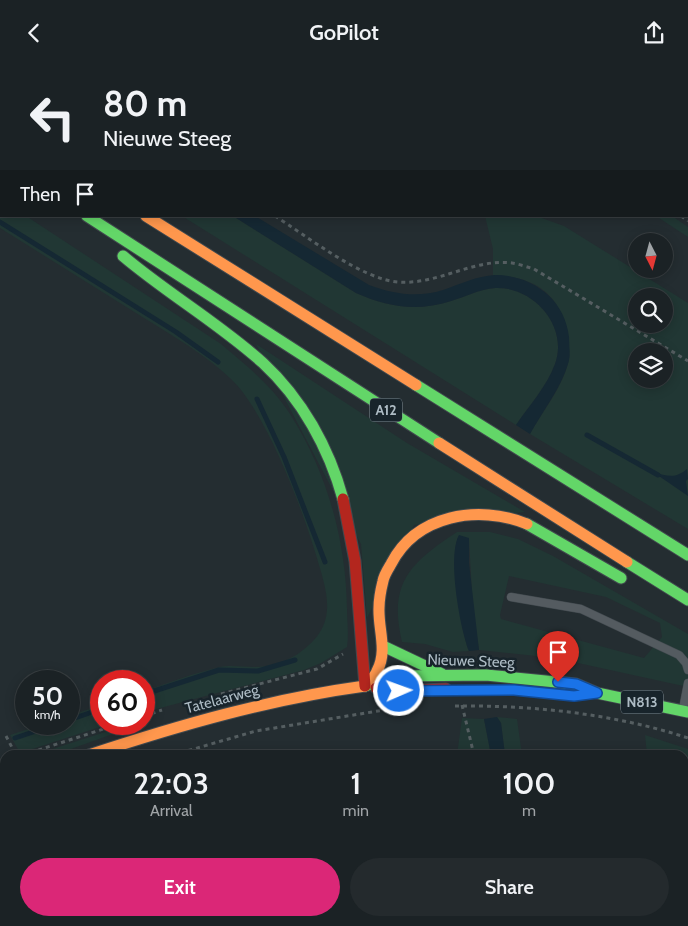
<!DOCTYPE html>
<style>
:root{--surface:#1b2225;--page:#242a2d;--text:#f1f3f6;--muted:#a0a4a7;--line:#393f42;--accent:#db2777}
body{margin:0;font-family:Cabin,sans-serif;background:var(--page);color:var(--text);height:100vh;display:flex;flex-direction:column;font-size:19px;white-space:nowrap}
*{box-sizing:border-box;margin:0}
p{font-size:16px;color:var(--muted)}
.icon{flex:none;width:28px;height:28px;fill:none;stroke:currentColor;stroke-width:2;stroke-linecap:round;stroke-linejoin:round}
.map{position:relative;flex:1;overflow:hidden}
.sheet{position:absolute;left:0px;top:685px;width:689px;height:176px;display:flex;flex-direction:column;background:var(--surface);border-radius:15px 15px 0 0;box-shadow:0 2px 12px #0003,0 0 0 1px var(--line)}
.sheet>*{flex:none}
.guide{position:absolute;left:0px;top:0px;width:689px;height:152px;box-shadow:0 2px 12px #0003,0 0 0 1px var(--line);background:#1b2225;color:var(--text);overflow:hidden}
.needle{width:32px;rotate:174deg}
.controls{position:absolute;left:628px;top:168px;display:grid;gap:10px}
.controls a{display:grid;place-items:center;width:45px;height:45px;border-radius:50%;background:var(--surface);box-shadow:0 2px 12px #0003,0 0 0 1px var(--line);font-size:25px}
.speed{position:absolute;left:15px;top:605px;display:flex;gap:10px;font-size:25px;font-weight:700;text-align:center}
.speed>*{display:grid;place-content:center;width:65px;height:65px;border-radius:50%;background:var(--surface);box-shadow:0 2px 12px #0003,0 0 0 1px var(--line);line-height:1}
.speed small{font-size:12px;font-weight:400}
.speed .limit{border:8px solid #d22;background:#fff;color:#111}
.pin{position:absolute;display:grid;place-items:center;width:42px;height:42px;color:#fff;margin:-51px -21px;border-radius:50% 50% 50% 0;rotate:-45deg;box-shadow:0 0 5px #0007}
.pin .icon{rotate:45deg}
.me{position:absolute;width:55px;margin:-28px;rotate:88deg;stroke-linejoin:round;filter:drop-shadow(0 0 4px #0008)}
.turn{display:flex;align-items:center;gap:18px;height:105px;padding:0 20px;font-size:22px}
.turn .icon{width:65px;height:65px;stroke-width:2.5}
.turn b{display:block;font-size:35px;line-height:42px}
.then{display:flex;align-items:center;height:48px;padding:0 20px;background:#0003;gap:10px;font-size:19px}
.eta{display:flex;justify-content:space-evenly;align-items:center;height:85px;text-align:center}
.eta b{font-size:30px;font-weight:600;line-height:35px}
.primary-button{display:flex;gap:10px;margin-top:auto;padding:10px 20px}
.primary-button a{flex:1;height:58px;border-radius:30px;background:var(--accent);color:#fff;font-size:20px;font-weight:600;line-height:58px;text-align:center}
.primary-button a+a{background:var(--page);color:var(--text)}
header{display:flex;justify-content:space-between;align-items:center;height:65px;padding:0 20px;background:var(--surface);font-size:22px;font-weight:600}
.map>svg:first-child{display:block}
</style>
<header><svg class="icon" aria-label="back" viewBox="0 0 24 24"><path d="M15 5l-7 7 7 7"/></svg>GoPilot<svg class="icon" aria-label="share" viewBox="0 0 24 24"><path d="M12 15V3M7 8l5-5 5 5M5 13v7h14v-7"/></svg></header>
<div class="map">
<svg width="688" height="861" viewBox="0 0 688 861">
<rect width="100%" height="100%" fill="#242d31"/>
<g fill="#213734" fill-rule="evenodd">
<path d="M 0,135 L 1,151 L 26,151 L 221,279 C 246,300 272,321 290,349 C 327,407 346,475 347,544 C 347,556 349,569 347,582 L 321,598 L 304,605 L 145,647 L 144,626 C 169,618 194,608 220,602 C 230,600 243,602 254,602 C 270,602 290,596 303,585 C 339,558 327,527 316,490 C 302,443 266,347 231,314 C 206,290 173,271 144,253 C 96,223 48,193 0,163 Z"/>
<path d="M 182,151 L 233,151 L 356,228 C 388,242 416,247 451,236 C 465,232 479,224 495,223 C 533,221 569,261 555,299 C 547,321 529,341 516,360 Z"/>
<path d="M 485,151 L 536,151 L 564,161 L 688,238 L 688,464 L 530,369 C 542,347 562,323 568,298 C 571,288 568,278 567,268 C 559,226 533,212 493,210 L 493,184 ZM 636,231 L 664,231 L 664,259 L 636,259 ZM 636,286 L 664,286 L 664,314 L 636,314 Z"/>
<polygon points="656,151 672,151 688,162 688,172"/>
<polygon points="256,279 407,378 525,447 414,460 367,553 361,479"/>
<path d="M 457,467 L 490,467 L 518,474 L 553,491 L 688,569 L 688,622 L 555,593 L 479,585 L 473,546 L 469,474 L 459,471 C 448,489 461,565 469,586 L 453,587 L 425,579 L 402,577 C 388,518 410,498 457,467 ZM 509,511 L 606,532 L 660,558 L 662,572 L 644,593 L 501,554 L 500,550 Z"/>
<polygon points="101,640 101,659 109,659 20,688 10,670 44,659 69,659 69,651"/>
<polygon points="497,652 517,654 522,690 505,690 501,658"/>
<polygon points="462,653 484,654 491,690 457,690"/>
<polygon points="130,659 141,659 54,690 34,690"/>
<polygon points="645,670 688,684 688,861 671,861 670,856 684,856 684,690 647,690"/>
<polygon points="160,856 272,856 273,861 161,861"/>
<polygon points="318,856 515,856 516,861 294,861"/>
</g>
<g fill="#152833">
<path d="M 233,151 L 255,151 L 369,220 C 393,229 418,233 443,225 C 460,219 477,211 495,210 C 532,210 565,234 569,272 C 569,281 571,290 568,299 C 561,323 542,347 530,369 L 516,360 C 529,341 547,321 555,299 C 569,261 533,221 495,223 C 479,224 465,232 451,236 C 416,247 388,242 356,228 Z"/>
<path d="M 687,404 L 688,414 L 686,416 L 688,431 L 653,407 C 668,411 675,414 687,404 Z"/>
<path d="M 459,470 L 469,473 L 469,498 L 479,585 L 469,586 C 460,563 447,491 459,470 Z"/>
<polygon points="497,652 501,658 505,690 491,690 484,654"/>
</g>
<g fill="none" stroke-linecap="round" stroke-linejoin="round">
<g stroke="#152833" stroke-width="5">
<polyline points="0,157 176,267 218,297"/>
<polyline points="257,334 284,392 325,497"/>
<polyline points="587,370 658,410"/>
<polyline points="145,629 219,605 258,606 295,595"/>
<polyline points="69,655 101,644"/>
<polyline points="15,673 57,659"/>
</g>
<g stroke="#41494e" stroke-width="9">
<g id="lane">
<polyline points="511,532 581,544 679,590 686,598 688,605"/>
<polyline points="683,644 688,618"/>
</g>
</g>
<g stroke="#41494e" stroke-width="13">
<g id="fast">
<polyline points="558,0 560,1"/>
<polyline points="0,59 1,60"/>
<polyline points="0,96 1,97"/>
<polyline points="87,151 439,378"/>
<path d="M 123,191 C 168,229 220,259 263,298 C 302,334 329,383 343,434"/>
<polyline points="416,320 688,490"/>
<polyline points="527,459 621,513"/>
<polyline points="627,497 688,535"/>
<polyline points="383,581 442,609"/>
<polyline points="365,621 398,611 486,610 576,619 597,628 688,647"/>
<polyline points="0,719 5,718"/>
</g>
</g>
<g stroke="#41494e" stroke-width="13">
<g id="slow">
<polyline points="146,151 416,320"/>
<polyline points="439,378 627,497"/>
<path d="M 365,621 C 369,616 375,612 377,606 C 388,586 378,564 379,543 C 379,534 381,524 383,516 C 384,510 388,504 391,499 C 416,450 478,439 527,459"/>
<path d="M 89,690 C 180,660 270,634 365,621"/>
</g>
</g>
<g stroke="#41494e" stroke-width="13">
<g id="jam">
<polyline points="343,434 355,496 365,621"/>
<polyline points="376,623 399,626 446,624"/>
</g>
</g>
<g stroke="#555e61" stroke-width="3" stroke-dasharray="4 4" stroke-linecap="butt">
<polyline points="32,0 34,1"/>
<polyline points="441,0 443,1"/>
<path d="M 275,151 C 307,171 362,215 399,217 C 438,220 474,193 512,198 C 519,199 527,202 534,204 L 688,296"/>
<polyline points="681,151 688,156"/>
<polyline points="221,629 317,604 343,589"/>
<polyline points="462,640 474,690"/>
<path d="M 455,641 C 533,640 615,649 688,673"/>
<polyline points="144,651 162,645"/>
<polyline points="6,671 16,690"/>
<polyline points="23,690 119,659"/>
<polyline points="173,690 256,666 384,645"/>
<polyline points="0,697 5,696"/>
<polyline points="0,744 5,742"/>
<polyline points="443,861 444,856"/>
</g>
<use href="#lane" stroke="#545b60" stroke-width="8"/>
<use href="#fast" stroke="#63d668" stroke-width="11"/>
<use href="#slow" stroke="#ff974d" stroke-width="11"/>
<use href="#jam" stroke="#b3261e" stroke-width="11"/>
</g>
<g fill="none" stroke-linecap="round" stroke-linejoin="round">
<g stroke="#114b97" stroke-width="12">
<polyline id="route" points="399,626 514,625 574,631 597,628 576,619 558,617"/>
</g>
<use href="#route" stroke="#1a73e8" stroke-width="9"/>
</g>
<g text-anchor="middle" stroke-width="5" stroke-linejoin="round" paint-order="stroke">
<g fill="#18242b" stroke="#808e96" stroke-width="1">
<rect x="370" y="333.5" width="32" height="23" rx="4"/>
<rect x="621" y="625.5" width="42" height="23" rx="4"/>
</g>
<g font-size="14" font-weight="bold" fill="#adbbc4">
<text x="386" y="350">A12</text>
<text x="642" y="642">N813</text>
</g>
<g font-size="15" fill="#adbbc4" stroke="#18242b">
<text transform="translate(471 596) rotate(2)" y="5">Nieuwe Steeg</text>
<text transform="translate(222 634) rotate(-15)" y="5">Tatelaarweg</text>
</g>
</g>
</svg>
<div class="controls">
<a><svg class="needle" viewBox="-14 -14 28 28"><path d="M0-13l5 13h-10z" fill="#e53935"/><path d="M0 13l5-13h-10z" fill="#a0a4a7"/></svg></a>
<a><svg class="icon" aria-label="search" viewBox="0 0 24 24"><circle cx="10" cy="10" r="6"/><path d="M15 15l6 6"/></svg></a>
<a><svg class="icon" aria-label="layers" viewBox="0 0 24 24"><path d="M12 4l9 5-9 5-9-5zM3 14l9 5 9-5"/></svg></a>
</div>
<div class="speed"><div>50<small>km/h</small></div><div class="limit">60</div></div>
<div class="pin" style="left:558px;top:617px;background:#d93025"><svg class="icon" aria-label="arrive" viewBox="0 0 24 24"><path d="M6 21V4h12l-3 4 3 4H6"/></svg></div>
<svg class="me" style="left:399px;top:626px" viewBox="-20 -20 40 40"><circle r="17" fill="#1a73e8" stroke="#fff" stroke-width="3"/><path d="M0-11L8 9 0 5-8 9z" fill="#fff"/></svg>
<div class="guide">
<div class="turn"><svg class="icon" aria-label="left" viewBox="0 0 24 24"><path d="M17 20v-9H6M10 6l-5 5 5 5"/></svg><div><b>80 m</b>Nieuwe Steeg</div></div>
<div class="then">Then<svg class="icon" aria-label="arrive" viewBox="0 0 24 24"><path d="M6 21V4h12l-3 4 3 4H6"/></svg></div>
</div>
<section class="sheet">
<div class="eta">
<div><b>22:03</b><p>Arrival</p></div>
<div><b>1</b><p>min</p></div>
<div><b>100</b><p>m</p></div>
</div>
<div class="primary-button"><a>Exit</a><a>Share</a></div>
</section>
</div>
